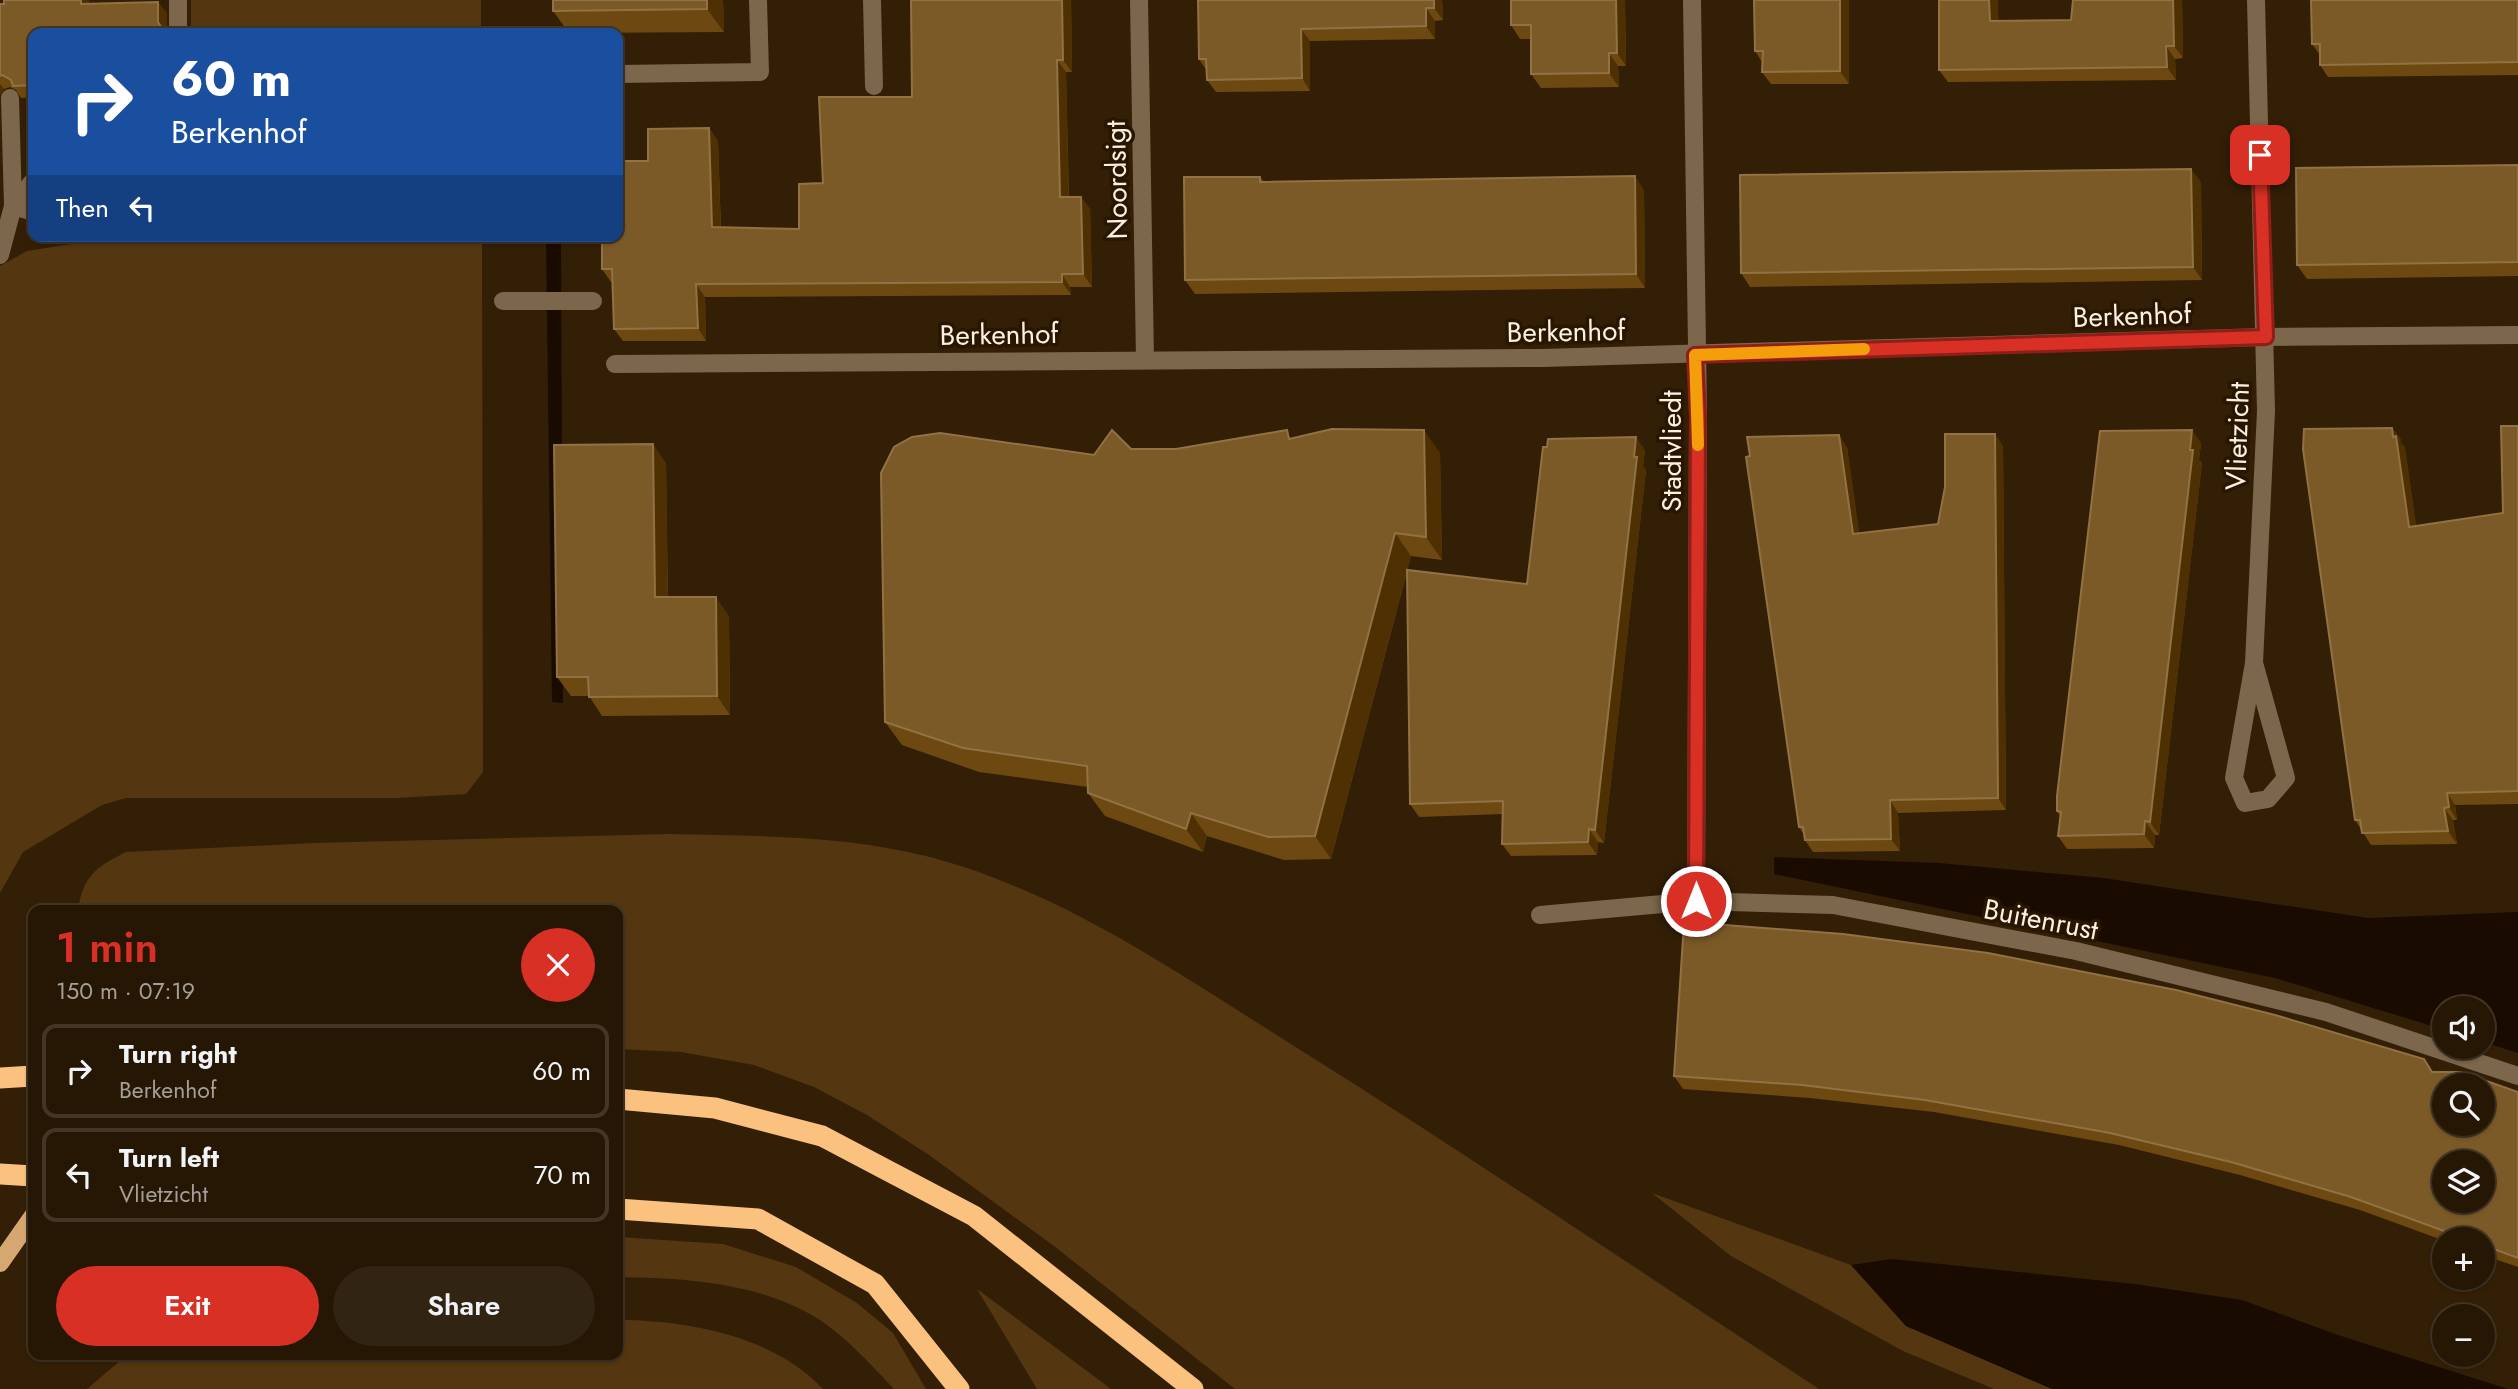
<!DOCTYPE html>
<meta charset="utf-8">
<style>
:root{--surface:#261704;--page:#322413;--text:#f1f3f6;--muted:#a49f9a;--line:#423626;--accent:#d93025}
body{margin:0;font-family:Jost,sans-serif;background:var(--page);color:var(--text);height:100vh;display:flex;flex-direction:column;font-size:26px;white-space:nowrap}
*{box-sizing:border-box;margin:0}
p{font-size:23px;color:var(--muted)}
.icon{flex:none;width:38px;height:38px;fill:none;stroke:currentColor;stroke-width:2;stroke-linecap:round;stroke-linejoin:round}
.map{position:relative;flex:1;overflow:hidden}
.panel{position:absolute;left:28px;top:905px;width:595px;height:455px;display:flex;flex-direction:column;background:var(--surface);border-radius:14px;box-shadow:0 2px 5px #0004,0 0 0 2px var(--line)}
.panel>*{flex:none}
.top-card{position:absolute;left:28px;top:28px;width:595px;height:214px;border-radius:14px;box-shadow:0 2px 5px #0004,0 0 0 2px var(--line);background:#1a4fa0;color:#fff;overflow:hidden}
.buttons{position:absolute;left:2432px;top:996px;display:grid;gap:14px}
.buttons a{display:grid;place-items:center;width:63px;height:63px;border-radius:50%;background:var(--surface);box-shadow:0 2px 5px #0004,0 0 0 2px var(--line);font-size:35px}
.pin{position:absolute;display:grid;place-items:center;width:60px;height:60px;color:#fff;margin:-30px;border-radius:14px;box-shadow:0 4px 10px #0006}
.me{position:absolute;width:77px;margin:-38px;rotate:0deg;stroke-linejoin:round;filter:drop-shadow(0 0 5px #0008)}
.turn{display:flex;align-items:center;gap:24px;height:147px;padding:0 28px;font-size:32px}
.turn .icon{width:91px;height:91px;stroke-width:2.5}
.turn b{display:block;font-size:49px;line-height:60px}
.then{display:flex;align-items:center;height:66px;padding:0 28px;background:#0003;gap:14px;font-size:26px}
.round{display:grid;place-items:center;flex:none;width:74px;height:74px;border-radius:37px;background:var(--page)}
.overview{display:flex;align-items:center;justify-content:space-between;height:119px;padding:0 28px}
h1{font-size:42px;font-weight:600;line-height:52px;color:var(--accent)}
.cta{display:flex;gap:14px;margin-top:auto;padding:14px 28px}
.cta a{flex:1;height:80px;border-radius:42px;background:var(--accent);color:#fff;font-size:28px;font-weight:600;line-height:80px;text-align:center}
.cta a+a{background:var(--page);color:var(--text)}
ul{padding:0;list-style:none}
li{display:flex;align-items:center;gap:21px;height:94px;margin:0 14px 10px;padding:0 14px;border:4px solid var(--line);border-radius:14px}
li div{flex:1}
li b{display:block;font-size:26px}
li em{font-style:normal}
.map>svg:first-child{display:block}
</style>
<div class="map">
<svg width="2518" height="1389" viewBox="0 0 2518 1389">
<rect width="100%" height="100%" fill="#331f06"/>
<g fill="#543711">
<rect x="191" y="0" width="290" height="33"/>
<polygon points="122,236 482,236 483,772 466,794 396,798 126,798 102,805 23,852 0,893 0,266 27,251"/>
<path d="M 670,834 C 757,836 845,835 930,857 C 1063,892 1179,974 1294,1046 C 1471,1157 1644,1274 1819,1389 L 1235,1389 L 1054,1246 L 929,1155 L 867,1115 L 814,1087 L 754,1065 L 681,1052 L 618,1049 L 618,910 L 78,910 C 83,876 96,867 126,852 L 315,843 Z"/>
<polygon points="1652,1193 1851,1265 1906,1326 2052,1389 1994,1389 1903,1351 1731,1256"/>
<path d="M 618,1237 L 723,1244 L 796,1267 L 857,1303 L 893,1333 L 926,1389 L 894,1389 C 869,1363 842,1332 810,1314 C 752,1282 683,1278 618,1277 Z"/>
<polygon points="977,1289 1111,1389 1037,1389"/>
<path d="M 618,1320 C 687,1320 774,1336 823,1389 L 87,1389 L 127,1355 L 618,1354 Z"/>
</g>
<g fill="#1a0b00">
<polygon points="546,236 561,236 563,703 552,702"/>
<polygon points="1774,857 1939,863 2103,878 2368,918 2518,912 2518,1053 2483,1042 2483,1008 2445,1008 2445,1030 2275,978 1774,874"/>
<polygon points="1892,1259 2135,1284 2242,1300 2338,1335 2508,1389 2052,1389 1906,1326 1851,1265"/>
</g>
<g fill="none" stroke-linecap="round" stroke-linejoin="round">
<g stroke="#7c664c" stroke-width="18">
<polyline points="872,0 874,86"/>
<polyline points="1139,0 1145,359"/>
<polyline points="1692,0 1698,416 1696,901"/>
<polyline points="178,33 178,0"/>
<polyline points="618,74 760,72 758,0"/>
<polyline points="33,181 13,206 33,212"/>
<polyline points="0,255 13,206 10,98"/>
<polyline points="503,301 593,301"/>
<polyline points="615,364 1543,358 2265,337 2518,335"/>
<polyline points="2254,663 2286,778 2268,799 2245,803 2234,778 2254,663 2266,411 2256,0"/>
<polyline points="1540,915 1696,901 1833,905 2076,951 2326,1012 2518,1076"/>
</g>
<polyline stroke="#d6a771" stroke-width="18" points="0,1263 33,1216"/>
<g stroke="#fac17f" stroke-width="21">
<polyline points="0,1078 33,1076"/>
<polyline points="618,1099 715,1108 822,1136 974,1216 1193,1389"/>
<polyline points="0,1174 33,1176"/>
<polyline points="618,1209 758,1219 875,1284 959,1389"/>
</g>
</g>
<g fill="#6d4911">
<polygon points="723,0 724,32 569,33 553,11"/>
<polygon points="1071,0 1072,72 1066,72 1069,197 1081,197 1090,209 1092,287 1070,287 1071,295 705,297 706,341 623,341 614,329 613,282 611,282 602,269 648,161 709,128 718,141 721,228 799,229 823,183 912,97"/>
<polygon points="1198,0 1442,0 1443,20 1435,21 1435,39 1310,41 1310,91 1216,92 1207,80 1207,71 1199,59"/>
<polygon points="1625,0 1626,66 1618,66 1619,87 1541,88 1531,74 1531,39 1520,39 1511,25"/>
<polygon points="1849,0 1849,84 1771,84 1762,72 1762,62 1755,51"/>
<polygon points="1939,0 1998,0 1998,20 2071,20 2182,0 2183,58 2175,59 2176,80 1948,82 1939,70"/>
<polygon points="2518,0 2518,75 2328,77 2320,65 2320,55 2312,44"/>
<polygon points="0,4 89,4 167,13 167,33 33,33 33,97 21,98 16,90 10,87 4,89 0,95"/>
<polygon points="2518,165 2518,276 2307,279 2297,265"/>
<polygon points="1260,177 1264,182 1644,190 1645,288 1195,294 1185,280"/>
<polygon points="2201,182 2202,280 1750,287 1741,273"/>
<polygon points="2518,426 2518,804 2455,805 2457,820 2453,820 2457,844 2371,845 2355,820 2392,428 2401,440 2401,443 2405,448 2416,526 2503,513"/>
<polygon points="1293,438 1440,453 1442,560 1411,556 1407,570 1527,584 1645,450 1643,466 1646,470 1604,843 1598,842 1597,855 1511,856 1502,844 1503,814 1419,817 1410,804 1407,572 1331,859 1284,860 1207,836 1203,852 1105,816 1088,793 1088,787 979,772 902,745 885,722 1131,449 1176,449"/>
<polygon points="2201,443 2199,460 2202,463 2159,835 2155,835 2154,848 2067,849 2058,836 2060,816 2057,811"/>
<polygon points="2003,446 2006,810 1898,813 1900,851 1813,852 1805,840 1804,835 1799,827 1847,447 1859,533 1938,524"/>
<polygon points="666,463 668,597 729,616 730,715 602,716 589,696 571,696 557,677"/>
<polygon points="2433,1072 2518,1092 2518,1267 2483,1255 2483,1239 2445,1239 2445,1241 2360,1210 2240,1175 2119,1145 1934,1112 1810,1098 1683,1089 1674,1076"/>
</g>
<g fill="#4f3003">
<polygon points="81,0 89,0 89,16 81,4"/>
<polygon points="707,0 723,0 724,32 707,9"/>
<polygon points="1062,0 1071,0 1072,72 1063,60"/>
<polygon points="1434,0 1442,0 1443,20 1434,8"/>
<polygon points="1616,0 1625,0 1626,66 1617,53"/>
<polygon points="1840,0 1849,0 1849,84 1840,71"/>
<polygon points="1989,0 1998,0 1999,33 1990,21"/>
<polygon points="2173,0 2182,0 2183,58 2174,46"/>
<polygon points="158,2 167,13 167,33 163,33 158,22"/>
<polygon points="1426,8 1435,21 1435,39 1426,26"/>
<polygon points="1301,29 1310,41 1310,91 1302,78"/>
<polygon points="2166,46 2175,59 2176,80 2167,67"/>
<polygon points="1609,53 1618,66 1619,87 1609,73"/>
<polygon points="1057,60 1066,72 1069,210 1060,197"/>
<polygon points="0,84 4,89 0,95"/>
<polygon points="709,128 718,141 721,240 712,227"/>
<polygon points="2191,169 2201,182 2202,280 2193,267"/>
<polygon points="1635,176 1644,190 1645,288 1636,274"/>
<polygon points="1081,197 1090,209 1092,287 1083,274"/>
<polygon points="1062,274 1070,287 1071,295 1062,282"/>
<polygon points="696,284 705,297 706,341 698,328"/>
<polygon points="2392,428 2401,440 2401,443 2405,448 2418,539 2409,527"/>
<polygon points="1424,430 1440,453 1442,560 1426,537"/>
<polygon points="2192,430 2201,443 2199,460 2202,463 2159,835 2150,822"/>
<polygon points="1995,434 2003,446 2006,810 1998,798"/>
<polygon points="1839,435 1847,447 1861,546 1853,534"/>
<polygon points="1636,437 1645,450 1643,466 1646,470 1604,843 1595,830"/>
<polygon points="653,444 666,463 668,616 655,597"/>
<polygon points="1395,533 1411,556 1331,859 1315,836"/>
<polygon points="716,597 729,616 730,715 717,696"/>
<polygon points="2447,793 2455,805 2457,820 2449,807"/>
<polygon points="1890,800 1898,813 1900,851 1891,839"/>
<polygon points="2444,808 2453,820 2457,844 2448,831"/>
<polygon points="1191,813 1207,836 1203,852 1186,829"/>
<polygon points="2145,821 2155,835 2154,848 2144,834"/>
<polygon points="1589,829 1598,842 1597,855 1588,842"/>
</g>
<g fill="#7c5a27" stroke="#907244" stroke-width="2" fill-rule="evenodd">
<polygon points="4,0 81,0 81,4 158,2 158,22 163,30 163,33 33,33 33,85 13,86 11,80 2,75 0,76 0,4 4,4"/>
<polygon points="553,0 707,0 707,9 553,11"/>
<polygon points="911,0 1062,0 1063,60 1057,60 1060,197 1081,197 1083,274 1062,274 1062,282 696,284 698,328 614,329 612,269 602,269 602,236 618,236 618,161 648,161 648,129 709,128 712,227 799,229 799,184 823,183 819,97 912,97"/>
<polygon points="1198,0 1434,0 1434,8 1426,8 1426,26 1301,29 1302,78 1207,80 1206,59 1199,59"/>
<polygon points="1511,0 1616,0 1617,53 1609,53 1609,73 1531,74 1531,25 1511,25"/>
<polygon points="1754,0 1840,0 1840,71 1762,72 1763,51 1755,51"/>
<polygon points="1939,0 1989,0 1990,21 2071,20 2073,0 2173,0 2174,46 2166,46 2167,67 1939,70"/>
<polygon points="2311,0 2518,0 2518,62 2320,65 2320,44 2312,44"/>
<polygon points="2518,165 2518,262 2297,265 2296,168"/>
<polygon points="2191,169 2193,267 1741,273 1740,175"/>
<polygon points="1635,176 1636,274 1185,280 1184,177 1260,177 1260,182"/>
<polygon points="2501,426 2518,426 2518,791 2447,793 2449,807 2444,808 2448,831 2362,833 2360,820 2355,820 2303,449 2304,429 2392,428 2393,437 2396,436 2409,527 2503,513"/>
<polygon points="1332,429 1424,430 1426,537 1395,533 1315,836 1268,837 1191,813 1186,829 1088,793 1087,766 963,748 885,722 881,473 894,447 912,437 940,433 1094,455 1112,430 1131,449 1176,449 1287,430 1289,439"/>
<polygon points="2192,430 2190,450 2193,450 2150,822 2145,821 2144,834 2058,836 2061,812 2057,811 2057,796 2100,431"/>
<polygon points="1945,434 1995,434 1998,798 1890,800 1891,839 1805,840 1803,827 1799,827 1746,457 1750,456 1747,437 1839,435 1853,534 1938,524 1945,487"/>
<polygon points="1636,437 1634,457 1637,457 1595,830 1589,829 1588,842 1502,844 1503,801 1410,804 1407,570 1527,584 1543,447 1547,447 1548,439"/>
<polygon points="653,444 655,597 716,597 717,696 589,697 588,677 557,677 554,445"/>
<path d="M 1684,923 L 1725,925 L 1843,934 L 1988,953 L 2176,990 L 2275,1015 L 2424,1059 L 2432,1072 L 2461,1072 L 2518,1092 L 2518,1258 L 2483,1245 L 2483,1239 L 2466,1239 L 2351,1197 L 2231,1162 L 2110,1133 L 1925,1100 L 1802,1085 L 1674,1076 ZM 2445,1085 L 2483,1085 L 2483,1124 L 2445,1124 ZM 2445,1162 L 2483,1162 L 2483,1200 L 2445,1200 Z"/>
</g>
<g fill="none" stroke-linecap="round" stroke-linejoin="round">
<g stroke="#8d1f18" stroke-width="18">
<polyline id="route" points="1696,901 1698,416 1695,355 2266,337 2260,155"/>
</g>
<use href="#route" stroke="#d93025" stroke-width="12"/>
<polyline stroke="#f59e0b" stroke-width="12" points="1698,445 1695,355 1864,349"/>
</g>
<g text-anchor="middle" stroke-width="7" stroke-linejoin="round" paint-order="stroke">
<g font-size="28" fill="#fdefe1" stroke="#281600">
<text transform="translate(1116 180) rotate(-91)" y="10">Noordsigt</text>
<text transform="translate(2132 315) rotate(-2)" y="10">Berkenhof</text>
<text transform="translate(1566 331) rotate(-1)" y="10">Berkenhof</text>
<text transform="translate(999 334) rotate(-1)" y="10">Berkenhof</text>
<text transform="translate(2237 436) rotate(-88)" y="10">Vlietzicht</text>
<text transform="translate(1671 451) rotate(-90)" y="10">Stadtvliedt</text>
<text transform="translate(2041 919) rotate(11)" y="10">Buitenrust</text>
</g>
</g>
</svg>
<div class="buttons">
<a><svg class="icon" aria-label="sound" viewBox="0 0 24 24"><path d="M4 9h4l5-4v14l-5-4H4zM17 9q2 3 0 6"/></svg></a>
<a><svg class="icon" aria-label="search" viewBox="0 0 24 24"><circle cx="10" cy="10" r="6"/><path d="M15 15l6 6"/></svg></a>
<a><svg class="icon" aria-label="layers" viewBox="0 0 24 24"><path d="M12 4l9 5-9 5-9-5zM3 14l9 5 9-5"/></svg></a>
<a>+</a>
<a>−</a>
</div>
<div class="pin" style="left:2260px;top:155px;background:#d93025"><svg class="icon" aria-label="arrive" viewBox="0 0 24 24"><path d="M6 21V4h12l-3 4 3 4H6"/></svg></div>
<svg class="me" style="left:1696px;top:901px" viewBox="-20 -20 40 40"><circle r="17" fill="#d93025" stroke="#fff" stroke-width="3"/><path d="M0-11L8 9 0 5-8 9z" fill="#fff"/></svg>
<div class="top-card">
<div class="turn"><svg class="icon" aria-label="right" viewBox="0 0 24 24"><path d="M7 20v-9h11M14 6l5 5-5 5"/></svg><div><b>60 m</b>Berkenhof</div></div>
<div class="then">Then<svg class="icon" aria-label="left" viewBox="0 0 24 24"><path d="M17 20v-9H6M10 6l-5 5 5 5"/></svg></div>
</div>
<section class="panel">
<div class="overview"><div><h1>1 min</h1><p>150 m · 07:19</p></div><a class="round" style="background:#d93025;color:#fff"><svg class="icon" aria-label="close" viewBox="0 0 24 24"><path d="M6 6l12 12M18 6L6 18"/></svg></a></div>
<ul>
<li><svg class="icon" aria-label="right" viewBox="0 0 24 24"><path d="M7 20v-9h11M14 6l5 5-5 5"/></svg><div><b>Turn right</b><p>Berkenhof</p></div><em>60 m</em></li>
<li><svg class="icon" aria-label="left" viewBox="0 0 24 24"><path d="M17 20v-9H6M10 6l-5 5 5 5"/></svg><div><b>Turn left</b><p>Vlietzicht</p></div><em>70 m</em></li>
</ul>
<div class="cta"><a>Exit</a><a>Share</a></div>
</section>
</div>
